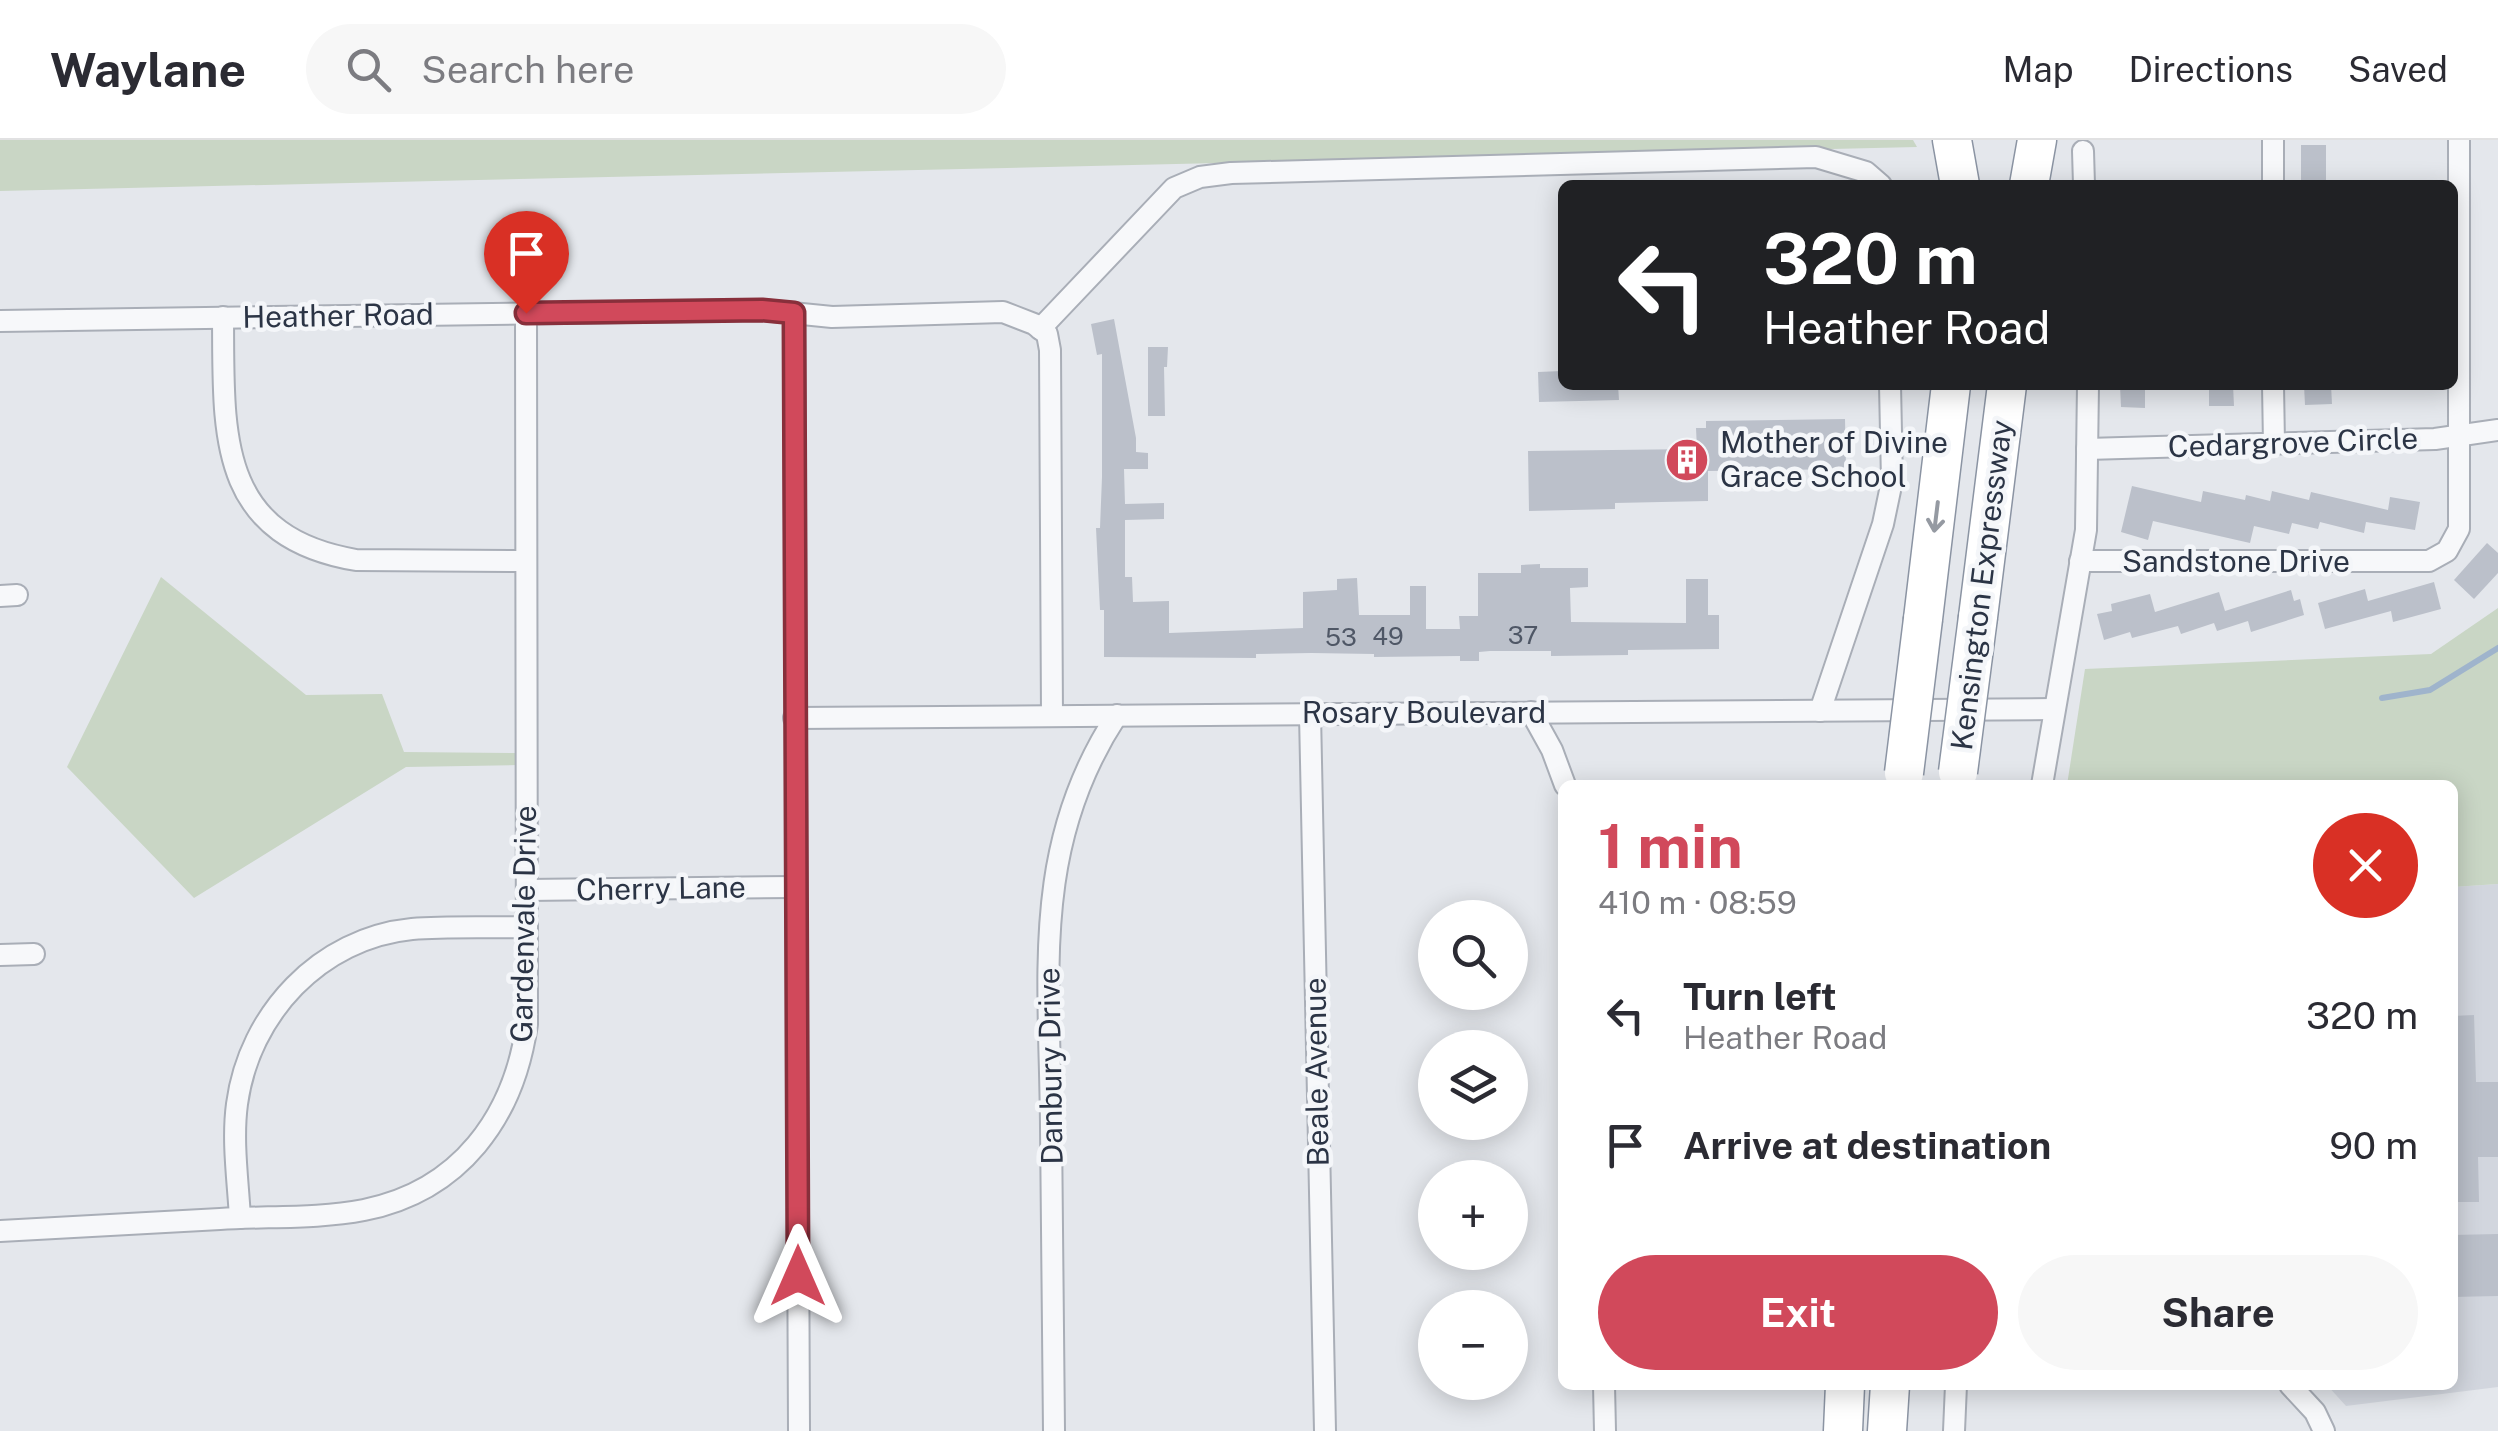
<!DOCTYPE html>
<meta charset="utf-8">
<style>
:root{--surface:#fff;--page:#f7f7f7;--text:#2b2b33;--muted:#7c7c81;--line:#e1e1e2;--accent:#d1495b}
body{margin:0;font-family:"Public Sans",sans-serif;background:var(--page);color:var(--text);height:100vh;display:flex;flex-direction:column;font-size:38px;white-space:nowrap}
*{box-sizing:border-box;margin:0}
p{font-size:32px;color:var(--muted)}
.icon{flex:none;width:55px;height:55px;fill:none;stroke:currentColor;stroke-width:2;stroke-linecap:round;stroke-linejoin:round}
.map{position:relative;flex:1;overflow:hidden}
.sheet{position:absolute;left:1558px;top:640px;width:900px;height:610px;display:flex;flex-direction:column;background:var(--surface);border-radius:15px;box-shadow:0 5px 25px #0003}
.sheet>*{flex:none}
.hud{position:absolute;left:1558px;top:40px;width:900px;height:210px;border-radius:15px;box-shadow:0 5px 25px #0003;background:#202124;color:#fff;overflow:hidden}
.buttons{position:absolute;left:1418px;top:760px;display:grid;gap:20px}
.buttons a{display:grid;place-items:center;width:110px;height:110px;border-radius:50%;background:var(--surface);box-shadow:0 5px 25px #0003;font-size:50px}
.pin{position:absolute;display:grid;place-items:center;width:85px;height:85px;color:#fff;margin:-102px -42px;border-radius:50% 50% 50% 0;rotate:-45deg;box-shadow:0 0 10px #0007}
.pin .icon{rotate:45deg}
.me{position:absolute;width:110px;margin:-55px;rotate:0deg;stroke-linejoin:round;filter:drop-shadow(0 0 8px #0008)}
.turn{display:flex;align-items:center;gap:35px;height:210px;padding:0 40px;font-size:45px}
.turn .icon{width:130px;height:130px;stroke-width:2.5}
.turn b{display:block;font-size:70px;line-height:85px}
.round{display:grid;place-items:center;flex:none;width:105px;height:105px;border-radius:52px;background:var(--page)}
.overview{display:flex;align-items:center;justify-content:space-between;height:170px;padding:0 40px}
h1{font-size:60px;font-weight:700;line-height:75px;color:var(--accent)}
.action{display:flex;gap:20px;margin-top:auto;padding:20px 40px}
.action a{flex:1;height:115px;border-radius:60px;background:var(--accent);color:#fff;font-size:40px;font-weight:700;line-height:115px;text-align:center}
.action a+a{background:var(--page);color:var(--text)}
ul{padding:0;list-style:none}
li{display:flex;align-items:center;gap:30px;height:130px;padding:0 40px}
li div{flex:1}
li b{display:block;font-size:38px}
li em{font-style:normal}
header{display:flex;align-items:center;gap:60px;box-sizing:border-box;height:140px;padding:0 50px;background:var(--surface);border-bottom:2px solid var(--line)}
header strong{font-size:48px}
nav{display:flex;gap:55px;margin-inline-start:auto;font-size:35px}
.search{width:700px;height:90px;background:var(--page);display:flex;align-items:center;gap:25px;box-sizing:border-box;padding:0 35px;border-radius:55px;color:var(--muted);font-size:38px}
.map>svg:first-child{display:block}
</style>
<header>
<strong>Waylane</strong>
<div class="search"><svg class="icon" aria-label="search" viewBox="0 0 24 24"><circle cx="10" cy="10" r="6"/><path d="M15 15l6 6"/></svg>Search here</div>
<nav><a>Map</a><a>Directions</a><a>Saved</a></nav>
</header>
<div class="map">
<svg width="2498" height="1291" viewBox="0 0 2498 1291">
<rect width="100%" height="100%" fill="#e4e7ec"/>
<polygon fill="#d2d6de" points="2498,744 2498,1247 2346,1266 2327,1245 2452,1245 2453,747"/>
<g fill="#c9d6c5">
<polygon points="0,0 1913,0 1917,7 0,51"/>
<polygon points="161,437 306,555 382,554 404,612 516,613 518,625 406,627 194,758 67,627"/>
<polygon points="2498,468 2498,744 2453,747 2452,645 2067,645 2085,529 2431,514"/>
</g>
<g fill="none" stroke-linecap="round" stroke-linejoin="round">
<polyline stroke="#9fb4cc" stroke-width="6" points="2382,558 2430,550 2498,508"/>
</g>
<g fill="#bbc0ca">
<rect x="2301" y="5" width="25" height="40"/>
<polygon points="1114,179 1136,298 1136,312 1148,313 1148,329 1124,329 1125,364 1164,363 1164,379 1125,380 1125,437 1132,437 1133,462 1169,461 1169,493 1303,488 1303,452 1337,450 1337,439 1357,438 1359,475 1410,475 1410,446 1426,446 1426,489 1460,489 1459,476 1478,476 1478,433 1521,433 1521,425 1540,424 1540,428 1588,428 1588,447 1570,448 1571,482 1686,483 1686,439 1708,439 1708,475 1719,475 1719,509 1628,510 1628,515 1551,516 1551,511 1490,511 1479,512 1479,521 1460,521 1460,516 1374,517 1374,514 1311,513 1256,514 1256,518 1104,517 1104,470 1100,470 1096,388 1100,388 1102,337 1102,214 1097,215 1091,184"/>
<polygon points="1148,207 1168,207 1167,227 1164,227 1165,276 1148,276"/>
<polygon points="1562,231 1562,245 1618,245 1619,260 1539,262 1538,232"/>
<polygon points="2120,245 2145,245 2145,268 2121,267"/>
<polygon points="2209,245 2233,245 2234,266 2209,266"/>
<polygon points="2304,245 2331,245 2332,264 2305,265"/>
<polygon points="1845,279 1846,329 1708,331 1708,361 1615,363 1615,369 1529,371 1528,311 1697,309 1696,288 1706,288 1706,281"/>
<polygon points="2132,346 2201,362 2203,351 2245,360 2246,355 2270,361 2272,351 2309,360 2311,352 2388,370 2390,357 2420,362 2415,390 2366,382 2364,393 2320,382 2318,389 2292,383 2289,394 2254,386 2250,403 2153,381 2148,400 2121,392"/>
<polygon points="2487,403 2498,413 2498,433 2474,459 2454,440"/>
<polygon points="2434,442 2441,469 2393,482 2391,471 2325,489 2318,463 2365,449 2368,461"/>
<polygon points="2291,450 2294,461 2300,459 2304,475 2251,492 2248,481 2217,491 2214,483 2181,494 2178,486 2132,498 2130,492 2104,500 2097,474 2112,471 2111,464 2150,454 2155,472 2219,452 2225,471"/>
<polygon points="2474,875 2476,942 2498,942 2498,1017 2478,1017 2479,1062 2452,1062 2452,876"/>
<polygon points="2498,1094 2498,1156 2452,1157 2452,1095"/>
</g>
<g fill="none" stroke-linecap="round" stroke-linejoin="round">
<g stroke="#a9aeb7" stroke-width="24">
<g id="minor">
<polyline points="2273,0 2273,45"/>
<polyline points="2083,11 2084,45"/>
<polyline points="794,173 799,1291"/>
<path d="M 223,177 C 224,291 215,396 356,420 L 526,421"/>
<polyline points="0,181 762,170 832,177 1003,172 1034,184 1047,194 1050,210 1052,576"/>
<polyline points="1040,189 1174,48 1200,37 1231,33 1816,17 1866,32 1881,45"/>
<polyline points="2273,245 2274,304"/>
<polyline points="2087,309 2435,299 2498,290"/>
<polyline points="2080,421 2429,421 2447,411 2459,389 2459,0"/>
<polyline points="0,456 17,455"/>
<polyline points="1820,571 1883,384 1892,341 1890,245"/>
<polyline points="1531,572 1552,610 1565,645"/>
<polyline points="1310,574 1325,1291"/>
<polyline points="794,578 2054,569"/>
<polyline points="2042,645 2086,390 2088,245"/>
<polyline points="527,750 795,747"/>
<polyline points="0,815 34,814"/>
<path d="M 240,1078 C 238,1041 232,1001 237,964 C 249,874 320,798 412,789 C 450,786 489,788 527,787"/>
<path d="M 0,1091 C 73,1087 147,1083 220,1079 C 267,1076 318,1079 364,1070 C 460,1051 514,977 527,884 L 526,173"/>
<polyline points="1604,1245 1605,1291"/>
<polyline points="2290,1245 2315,1272 2324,1291"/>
<path d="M 1054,1291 C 1053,1190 1052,1088 1051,987 C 1050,837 1030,707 1117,575"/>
<polyline points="1954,1291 1956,1245"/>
</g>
</g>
<g stroke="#8b94a3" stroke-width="41">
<g id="motorway">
<polyline points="1952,0 1960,45"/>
<polyline points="2029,45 2037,0"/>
<polyline points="1978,477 2007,245"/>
<polyline points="1923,479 1951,245"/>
<polyline points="1843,1291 1845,1245"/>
<polyline points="1887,1291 1890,1245"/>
</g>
</g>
<use href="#minor" stroke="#f7f8fa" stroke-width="20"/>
<use href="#motorway" stroke="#fff" stroke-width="38"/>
<g stroke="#8b94a3" stroke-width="41" stroke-linecap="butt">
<g id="motorway-bridge">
<polyline points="1958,632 1978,477"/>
<polyline points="1904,633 1923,479"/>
</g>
</g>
<use href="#motorway-bridge" stroke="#fff" stroke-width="38"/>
</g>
<defs><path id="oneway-shaft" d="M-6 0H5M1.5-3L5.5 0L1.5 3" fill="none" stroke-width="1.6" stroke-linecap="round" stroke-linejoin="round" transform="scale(2.5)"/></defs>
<use stroke="#959aa2" href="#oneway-shaft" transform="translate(1936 377) rotate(97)"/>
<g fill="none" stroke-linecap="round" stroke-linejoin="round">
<g stroke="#882f3b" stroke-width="25">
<polyline id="route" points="526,173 762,170 794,173 798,1136"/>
</g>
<use href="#route" stroke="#d1495b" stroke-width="18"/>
</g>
<defs>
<g id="building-disc" transform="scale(2.25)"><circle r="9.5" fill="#d1495b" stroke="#f4f6f9"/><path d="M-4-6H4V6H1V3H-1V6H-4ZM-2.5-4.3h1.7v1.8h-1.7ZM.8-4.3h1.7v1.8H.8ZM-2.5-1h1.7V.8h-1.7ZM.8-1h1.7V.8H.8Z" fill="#fff"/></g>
</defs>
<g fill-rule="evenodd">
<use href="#building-disc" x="1687" y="320"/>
</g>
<g text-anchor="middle" stroke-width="9" stroke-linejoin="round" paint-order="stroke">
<g font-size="25" fill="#4f5766">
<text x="1523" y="504">37</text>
<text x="1388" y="505">49</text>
<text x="1341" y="506">53</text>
</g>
<g font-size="30" fill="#2b3445" stroke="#f4f6f9">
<text transform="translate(338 176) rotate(-1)" y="10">Heather Road</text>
<text transform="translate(2293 303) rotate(-2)" y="10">Cedargrove Circle</text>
<text x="2236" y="432">Sandstone Drive</text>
<text transform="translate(1982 445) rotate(-83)" y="10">Kensington Expressway</text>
<text x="1424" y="583">Rosary Boulevard</text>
<text transform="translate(661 749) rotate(-1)" y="10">Cherry Lane</text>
<text transform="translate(524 784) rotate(-89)" y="10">Gardenvale Drive</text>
<text transform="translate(1051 926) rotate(-91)" y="10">Danbury Drive</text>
<text transform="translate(1317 932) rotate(-91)" y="10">Beale Avenue</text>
</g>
<g font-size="30" fill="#2b3445" stroke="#f4f6f9" text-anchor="start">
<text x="1720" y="313">Mother of Divine<tspan x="1720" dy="34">Grace School</tspan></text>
</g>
</g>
</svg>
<div class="buttons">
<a><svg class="icon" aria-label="search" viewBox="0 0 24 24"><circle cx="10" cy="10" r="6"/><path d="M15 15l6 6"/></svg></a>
<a><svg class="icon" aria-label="layers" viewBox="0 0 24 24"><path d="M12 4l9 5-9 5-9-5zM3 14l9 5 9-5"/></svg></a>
<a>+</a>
<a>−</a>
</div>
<div class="pin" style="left:526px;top:173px;background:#d93025"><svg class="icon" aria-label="arrive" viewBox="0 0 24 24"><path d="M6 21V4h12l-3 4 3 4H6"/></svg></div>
<svg class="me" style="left:798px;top:1136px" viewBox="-20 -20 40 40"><path d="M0-17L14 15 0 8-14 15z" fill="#d1495b" stroke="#fff" stroke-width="4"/></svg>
<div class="hud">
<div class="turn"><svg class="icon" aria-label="left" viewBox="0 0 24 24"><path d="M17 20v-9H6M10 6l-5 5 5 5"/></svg><div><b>320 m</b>Heather Road</div></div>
</div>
<section class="sheet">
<div class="overview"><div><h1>1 min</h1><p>410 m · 08:59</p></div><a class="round" style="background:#d93025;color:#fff"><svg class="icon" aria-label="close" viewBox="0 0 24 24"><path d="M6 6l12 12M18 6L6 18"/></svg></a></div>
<ul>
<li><svg class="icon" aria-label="left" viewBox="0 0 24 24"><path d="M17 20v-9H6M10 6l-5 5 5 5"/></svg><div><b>Turn left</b><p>Heather Road</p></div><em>320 m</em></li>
<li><svg class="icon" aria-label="arrive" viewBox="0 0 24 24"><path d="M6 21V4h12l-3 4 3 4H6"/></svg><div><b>Arrive at destination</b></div><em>90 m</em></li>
</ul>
<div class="action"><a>Exit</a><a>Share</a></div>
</section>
</div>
